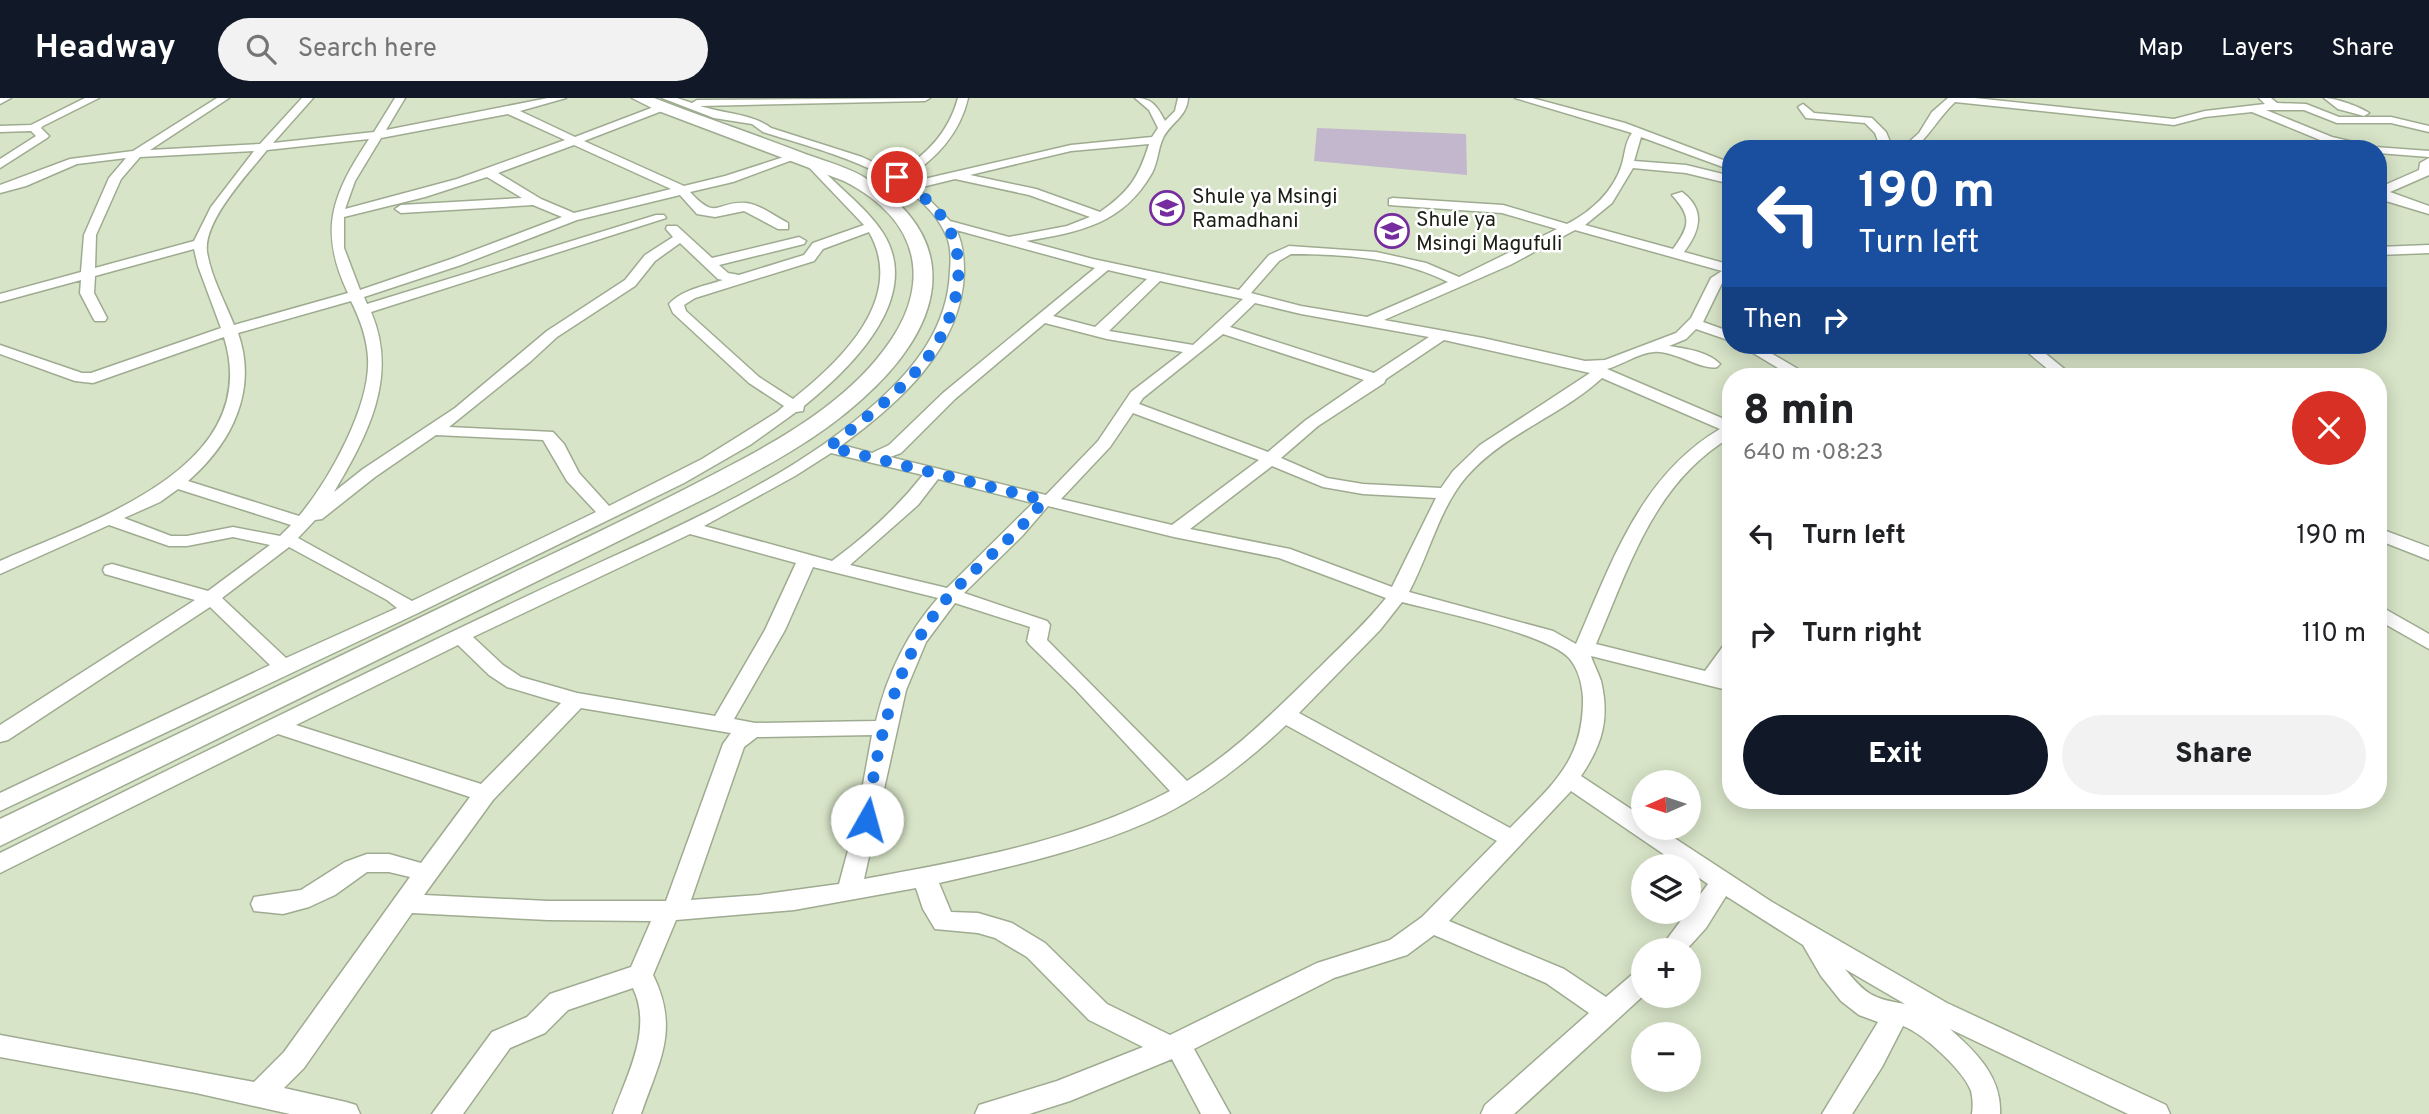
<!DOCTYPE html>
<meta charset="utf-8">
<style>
:root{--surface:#fff;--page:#f2f2f2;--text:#202124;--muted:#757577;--accent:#111827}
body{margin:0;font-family:Overpass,sans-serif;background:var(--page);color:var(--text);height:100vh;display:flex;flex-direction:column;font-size:26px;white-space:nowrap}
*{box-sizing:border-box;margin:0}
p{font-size:23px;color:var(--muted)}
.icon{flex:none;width:38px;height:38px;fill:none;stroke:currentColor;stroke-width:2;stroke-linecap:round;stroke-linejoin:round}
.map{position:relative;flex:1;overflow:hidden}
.drawer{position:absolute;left:1722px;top:270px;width:665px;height:441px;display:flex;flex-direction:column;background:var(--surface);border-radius:28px;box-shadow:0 4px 18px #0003}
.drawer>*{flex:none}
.banner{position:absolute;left:1722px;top:42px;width:665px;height:214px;border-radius:28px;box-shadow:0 4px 18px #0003;background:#1a4fa0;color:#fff;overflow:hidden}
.needle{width:46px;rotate:267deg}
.tools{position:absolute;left:1631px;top:672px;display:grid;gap:14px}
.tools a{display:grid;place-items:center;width:70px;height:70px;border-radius:50%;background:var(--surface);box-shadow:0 4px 18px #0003;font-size:35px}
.pin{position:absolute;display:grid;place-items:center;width:60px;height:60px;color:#fff;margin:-30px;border:4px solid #fff;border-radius:50%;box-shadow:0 2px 7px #0007}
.me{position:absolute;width:77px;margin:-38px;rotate:7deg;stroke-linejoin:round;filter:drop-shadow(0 0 5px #0008)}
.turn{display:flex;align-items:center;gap:24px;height:147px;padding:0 21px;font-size:32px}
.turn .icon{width:91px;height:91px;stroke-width:2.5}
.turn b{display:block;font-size:49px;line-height:60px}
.then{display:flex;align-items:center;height:66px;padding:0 21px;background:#0003;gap:14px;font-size:26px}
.round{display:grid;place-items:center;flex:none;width:74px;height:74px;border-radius:37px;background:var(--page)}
.head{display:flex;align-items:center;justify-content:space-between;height:119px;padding:0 21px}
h1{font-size:42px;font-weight:800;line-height:52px}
.cta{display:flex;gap:14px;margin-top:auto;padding:14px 21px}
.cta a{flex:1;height:80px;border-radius:42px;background:var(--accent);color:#fff;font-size:28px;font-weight:800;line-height:80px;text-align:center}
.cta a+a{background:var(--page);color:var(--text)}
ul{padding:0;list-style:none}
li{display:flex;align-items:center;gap:21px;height:98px;padding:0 21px}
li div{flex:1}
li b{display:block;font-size:26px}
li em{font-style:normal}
header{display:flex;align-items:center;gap:42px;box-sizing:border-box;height:98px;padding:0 35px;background:var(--accent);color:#fff}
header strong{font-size:33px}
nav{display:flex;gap:38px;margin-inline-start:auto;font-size:24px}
.search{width:490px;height:63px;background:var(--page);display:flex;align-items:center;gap:18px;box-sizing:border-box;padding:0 24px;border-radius:38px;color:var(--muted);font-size:26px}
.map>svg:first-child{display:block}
</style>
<header>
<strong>Headway</strong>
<div class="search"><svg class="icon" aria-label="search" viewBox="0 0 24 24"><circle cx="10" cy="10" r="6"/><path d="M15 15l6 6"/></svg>Search here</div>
<nav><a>Map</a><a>Layers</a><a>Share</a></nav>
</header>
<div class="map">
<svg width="2429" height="1016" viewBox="0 0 2429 1016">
<rect width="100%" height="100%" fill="#d7e4c7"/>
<polygon fill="#c3b7cd" points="1317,30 1466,36 1467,77 1314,63"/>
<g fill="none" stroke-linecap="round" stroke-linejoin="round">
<g stroke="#9fab91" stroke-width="3">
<g id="street">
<polygon points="0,0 11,0 0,6"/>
<polygon points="85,0 99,0 43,28 41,30 49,38 47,40 0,70 0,61 36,38 31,33 0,34 0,28 31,27"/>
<path d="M 217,0 L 229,0 L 150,52 L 260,46 L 302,0 L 313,0 L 273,45 L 374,34 L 395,0 L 405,0 L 386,32 L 548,0 L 566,0 L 520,13 L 575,39 L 659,7 L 667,7 L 667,11 L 584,43 L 684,88 L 725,78 L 793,56 L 803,58 L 733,84 L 690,94 C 718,124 715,103 746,105 C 759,106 776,119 788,125 L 788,131 L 778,131 L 744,113 L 715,119 L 697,116 L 680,97 L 577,122 L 461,167 L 364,199 L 367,206 L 656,117 L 664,117 L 666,120 L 371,214 C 399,279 367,338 334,394 L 363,371 L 455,310 L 547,233 L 625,182 L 645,157 L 673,139 L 666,131 L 667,128 L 677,128 L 712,160 L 799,139 L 806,143 L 804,146 L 719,167 L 728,175 L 739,177 L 804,157 L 813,145 L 864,127 L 803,63 L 805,61 L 813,61 C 834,87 864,106 883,135 C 924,200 850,271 804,308 L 803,313 L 796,314 L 750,347 L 684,385 L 418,515 L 0,713 L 0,695 L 270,567 L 210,509 L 8,642 L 0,644 L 0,627 L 195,502 L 105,476 L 103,472 L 105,468 L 112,466 L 208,493 L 270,447 L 233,439 L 187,448 L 169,448 L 109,427 L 0,476 L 0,463 C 89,423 265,371 224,239 L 93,285 L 75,283 L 0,256 L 0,247 L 82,275 L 91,275 L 221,230 L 198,168 L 194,151 L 95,178 L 94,195 L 107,220 L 105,223 L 95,223 L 93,220 L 80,195 L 81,182 L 0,204 L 0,196 L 81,174 L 84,137 L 109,80 L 126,60 L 77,66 L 26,88 L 0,95 L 0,87 L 70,61 L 133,53 ZM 508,16 L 565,42 L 457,81 L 345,111 L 355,83 L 381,40 ZM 369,41 C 332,97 318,132 348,195 L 234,227 C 225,204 211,179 207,154 C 203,123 248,76 267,52 ZM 574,47 L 671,91 L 574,115 L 541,101 L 498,75 ZM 254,53 L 211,109 L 194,143 L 95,170 L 96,137 L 121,81 L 140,59 ZM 487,79 L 522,100 L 401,107 L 395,111 L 401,115 L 533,107 L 562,119 L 451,161 L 360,192 L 344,150 L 344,119 L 425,99 ZM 869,134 C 907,200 841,263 793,301 L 759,279 L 686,213 L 684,207 L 695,200 L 814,163 L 823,151 ZM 680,145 L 718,181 L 723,182 C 705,188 683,191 669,206 L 673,215 L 749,285 L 784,308 L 777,314 L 702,361 L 609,408 L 579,375 L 564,346 L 553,334 L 449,329 L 531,263 L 557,239 L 635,188 L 655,163 ZM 351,203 C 360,221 367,240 368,260 C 371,307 329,383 299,418 L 188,383 C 232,345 258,292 238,235 ZM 436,337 L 543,342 L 567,383 L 596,414 L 412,503 L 298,440 L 315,422 L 322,421 L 375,379 ZM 178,391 L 291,427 L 280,438 L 233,429 L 187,438 L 171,438 L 124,420 L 160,404 ZM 289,449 L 387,502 L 397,510 L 286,560 L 222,500 Z"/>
<path d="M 662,0 L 677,0 L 692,5 L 697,2 L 930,0 L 925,3 L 700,8 C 724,16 751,15 771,30 L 862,59 L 896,75 C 926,58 949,34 958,0 L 968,0 C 960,35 936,62 905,80 L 911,84 L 1071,47 L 1152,39 L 1158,30 L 1149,12 L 1135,0 C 1152,0 1157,8 1165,23 L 1175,13 L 1178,0 L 1188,0 C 1187,19 1171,24 1163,40 C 1158,50 1158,64 1152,75 C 1123,126 1080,134 1026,143 L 1093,161 L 1239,192 L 1269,157 L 1289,148 L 1376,154 L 1426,165 L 1459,179 L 1557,131 L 1502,115 L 1389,107 L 1389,101 L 1393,100 L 1503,107 L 1567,126 C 1591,114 1614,93 1622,66 C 1625,56 1625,44 1632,35 L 1515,0 L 1532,0 L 1625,25 L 1731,65 L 1731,72 L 1641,39 L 1634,63 L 1686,67 L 1731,78 L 1731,86 L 1686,75 L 1633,70 L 1612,105 L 1585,127 L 1673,151 C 1691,127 1691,118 1672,97 L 1682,94 C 1706,112 1700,133 1684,154 L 1731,167 L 1731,179 L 1722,185 L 1703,224 L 1731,234 L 1731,243 L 1696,231 L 1686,241 L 1669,248 C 1686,251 1707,253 1720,266 L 1717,269 C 1703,273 1673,252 1654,254 C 1638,255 1622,267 1607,271 L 1731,324 L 1731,339 C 1654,384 1629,469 1596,546 L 1705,573 L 1724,547 L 1731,546 L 1731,566 L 1723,577 L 1731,579 L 1731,593 L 1591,558 C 1593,565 1598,574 1601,583 C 1610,621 1602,647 1581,678 L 1643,719 L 1643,730 L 1659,730 L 1772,804 L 1947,905 L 2166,1007 L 2170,1016 L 2128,1016 L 1950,931 C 1976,954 2002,979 2000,1016 L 1972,1016 C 1973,1009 1973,1001 1971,993 C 1964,973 1923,935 1903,928 L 1882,969 L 1852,1016 L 1822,1016 L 1878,924 L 1859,917 L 1841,903 L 1821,878 L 1803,847 L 1726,798 L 1706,830 L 1686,852 L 1659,852 L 1708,786 L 1689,773 L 1689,768 L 1681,768 L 1571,693 L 1449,823 L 1564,871 L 1606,899 L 1634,875 L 1643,872 L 1643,898 L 1514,1016 L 1481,1016 L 1485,1007 L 1589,915 L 1546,885 L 1434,837 L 1407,857 L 1334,880 L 1194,951 L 1230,1016 L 1201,1016 L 1172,961 L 1070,1003 L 1029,1016 L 975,1016 L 979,1007 L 1057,983 L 1143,949 L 1089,922 L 1027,859 L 995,840 L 978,835 L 935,831 L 923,811 L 916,790 L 794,812 L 676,822 L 653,877 C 680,932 659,963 641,1016 L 613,1016 C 627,977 653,931 633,890 L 568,912 L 545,935 L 510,950 L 463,1016 L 432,1016 L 492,934 L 527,919 L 550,896 L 631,869 L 651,823 L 548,822 L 412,815 L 304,970 L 284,990 L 346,1004 L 356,1007 L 360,1016 L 290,1016 L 196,995 L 0,959 L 0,937 L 254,984 L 284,954 L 410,779 L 389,774 L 367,774 L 335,797 L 309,809 L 283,816 L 254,813 L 251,806 L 254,799 L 301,792 L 345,764 L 367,756 L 389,756 L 421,765 L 470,699 L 278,636 L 0,775 L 0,755 C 174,669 347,583 523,500 C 640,444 780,392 877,304 C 916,269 948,228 950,173 C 951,162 951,149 947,139 C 921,75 822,53 763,34 L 752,26 L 714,20 ZM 1149,46 C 1139,79 1129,94 1100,114 L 1036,91 L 970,77 L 1071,53 ZM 955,81 L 1029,97 L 1090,119 L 1067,128 L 1009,139 L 950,123 L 918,90 ZM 956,132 L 1095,170 L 943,295 L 889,347 L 872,355 L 842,347 C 899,305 962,250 964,174 C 964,160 963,145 956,132 ZM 1575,132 L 1722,173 L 1711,180 L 1691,220 L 1676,235 L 1605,262 L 1585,263 L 1483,240 L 1384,222 L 1510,167 ZM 1291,156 C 1344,156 1401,160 1448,184 L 1367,219 L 1301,208 L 1251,195 L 1279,163 ZM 1108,172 L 1147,181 L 1095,229 L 1053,218 ZM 1160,183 L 1243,201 L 1193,247 L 1109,233 ZM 1255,205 L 1301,216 L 1429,239 L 1374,275 L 1230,229 ZM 1045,225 L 1107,241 L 1183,254 L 1131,294 L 1098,343 L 1046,397 L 890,359 L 901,355 L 955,301 ZM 1223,236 L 1364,282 L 1306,322 L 1268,354 L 1139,306 L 1143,300 ZM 1444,242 L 1590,275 L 1480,347 L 1453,373 L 1441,390 L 1363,386 L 1327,380 L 1281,360 L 1318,328 L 1384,285 L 1386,281 ZM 1602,280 L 1720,331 C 1640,378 1611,466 1576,546 L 1553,533 L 1409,494 C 1429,457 1439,410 1467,378 C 1505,335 1561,318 1602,280 ZM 1133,315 L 1259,362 L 1172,427 L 1061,401 L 1110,349 ZM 831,355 L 923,377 C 897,410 866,438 832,463 L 704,428 L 795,378 ZM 1272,368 L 1323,389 L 1363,396 L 1436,400 L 1392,489 L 1290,451 L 1190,431 ZM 938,381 L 1033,405 L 947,490 L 850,467 L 918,407 ZM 1048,408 L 1174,439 L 1279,460 L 1386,500 C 1367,524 1344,545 1322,567 C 1280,608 1238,651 1187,683 L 1047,542 L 1050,527 L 1047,523 L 964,495 L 1023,437 ZM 690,436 L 796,465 L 765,532 L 715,618 L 577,595 L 521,579 L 503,567 L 473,539 ZM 813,469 L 938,500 C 907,535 887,577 876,623 L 755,625 L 734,621 L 785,532 ZM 1402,504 C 1439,514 1545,535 1569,560 C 1578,570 1582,586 1583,599 C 1584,663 1552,687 1510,730 L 1299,615 L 1380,532 ZM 955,505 L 1030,529 L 1027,543 L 1030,547 L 1075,591 L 1170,693 C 1076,743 968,762 864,781 L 906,592 L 926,544 ZM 458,547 L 489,577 L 507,589 L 561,605 L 481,686 L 296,627 ZM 581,610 L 731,635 L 723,646 L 666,803 L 548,803 L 424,797 L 493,702 ZM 1286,627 L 1497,743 L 1422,819 L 1390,842 L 1317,865 L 1170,937 L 1107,906 L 1045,845 L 1012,825 L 978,815 L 951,814 L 939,785 C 1015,768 1095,750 1165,716 C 1210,693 1250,661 1286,627 ZM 872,637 L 857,719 L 839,786 L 759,797 L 691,802 L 744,649 L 757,639 ZM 1845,871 L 1905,906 C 1873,901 1865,896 1845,871 Z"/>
<path d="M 1948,0 L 1975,0 L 2174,21 L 2205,13 L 2265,6 L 2259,0 L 2271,0 L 2277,5 L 2306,6 L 2339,19 L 2391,19 L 2429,28 L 2429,34 L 2391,25 L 2337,25 L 2304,12 L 2266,12 L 2332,39 L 2375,49 L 2429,53 L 2429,59 L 2378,55 L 2378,51 L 2354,51 L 2325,44 L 2252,14 L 2205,19 L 2174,27 L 1955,4 C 1939,19 1930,37 1914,51 L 1901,51 L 1919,35 L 1932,14 Z"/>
<path d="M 2324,0 C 2336,0 2360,9 2369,15 L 2364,18 L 2338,11 Z"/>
<polygon points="1803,6 1814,15 1872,20 1886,34 1893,51 1881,51 1875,35 1865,25 1806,20 1798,9"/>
<polygon points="2429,60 2429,77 2390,94 2429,108 2429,116 2386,103 2378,97 2378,90 2419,72 2420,65"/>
<polygon points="2429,147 2429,155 2378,157 2378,149"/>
<polygon points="1740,247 1757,247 1810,278 1791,278"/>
<polygon points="2019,247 2035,247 2073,278 2056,278"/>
<polygon points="2378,430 2429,449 2429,462 2378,442"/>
<polygon points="2378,507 2429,536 2429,551 2378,522"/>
</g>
</g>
<g stroke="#9fab91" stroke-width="3">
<path id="secondary" d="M 632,0 L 654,0 C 705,20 757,37 808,57 C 828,64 850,70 867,81 C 969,146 940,233 861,302 C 818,341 765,369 714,396 L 0,748 L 0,721 C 176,637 351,553 527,468 C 591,438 655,407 718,374 C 774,345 835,311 876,262 C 934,194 926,125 844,83 L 656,12 Z"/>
</g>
<use href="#street" fill="#fff" fill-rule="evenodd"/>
<use href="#secondary" fill="#fff" fill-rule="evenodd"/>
</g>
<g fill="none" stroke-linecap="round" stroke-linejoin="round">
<path stroke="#1a73e8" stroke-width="12" stroke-dasharray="0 21.6" d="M 867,722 C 877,644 896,558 949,498 C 979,465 1017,438 1044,402 L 829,349 C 860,324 892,301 918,271 C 951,235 973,173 947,127 C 936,107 916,92 897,79"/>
</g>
<defs>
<g id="school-ring" transform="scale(1.75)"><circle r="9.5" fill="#fff" stroke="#762c9f" stroke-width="1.5"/><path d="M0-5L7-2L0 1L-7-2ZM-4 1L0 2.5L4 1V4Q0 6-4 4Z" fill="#762c9f"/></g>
</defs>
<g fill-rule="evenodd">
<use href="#school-ring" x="1167" y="110"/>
<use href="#school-ring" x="1392" y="133"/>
</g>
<g text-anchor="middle" stroke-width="5" stroke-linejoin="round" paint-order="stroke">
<g font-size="21" fill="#1b1f15" stroke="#fff" text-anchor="start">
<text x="1192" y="105">Shule ya Msingi<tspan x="1192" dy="24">Ramadhani</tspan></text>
<text x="1416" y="128">Shule ya<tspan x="1416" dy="24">Msingi Magufuli</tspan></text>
</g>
</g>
</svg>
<div class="tools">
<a><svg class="needle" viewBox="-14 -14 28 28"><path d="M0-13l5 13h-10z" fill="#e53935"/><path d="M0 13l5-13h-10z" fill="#757577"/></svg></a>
<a><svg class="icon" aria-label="layers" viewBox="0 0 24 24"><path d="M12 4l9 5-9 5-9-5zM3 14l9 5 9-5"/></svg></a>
<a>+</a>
<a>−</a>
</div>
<div class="pin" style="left:897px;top:79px;background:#d93025"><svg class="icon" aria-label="arrive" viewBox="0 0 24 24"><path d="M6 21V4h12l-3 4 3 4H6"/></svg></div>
<svg class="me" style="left:867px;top:722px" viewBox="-20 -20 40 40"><circle r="19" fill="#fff"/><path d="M0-13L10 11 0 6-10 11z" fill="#1a73e8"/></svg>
<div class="banner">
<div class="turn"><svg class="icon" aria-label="left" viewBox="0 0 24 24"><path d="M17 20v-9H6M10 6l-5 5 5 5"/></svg><div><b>190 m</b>Turn left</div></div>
<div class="then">Then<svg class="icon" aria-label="right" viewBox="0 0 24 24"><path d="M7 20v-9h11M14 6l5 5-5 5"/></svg></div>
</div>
<section class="drawer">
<div class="head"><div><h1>8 min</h1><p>640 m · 08:23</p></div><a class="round" style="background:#d93025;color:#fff"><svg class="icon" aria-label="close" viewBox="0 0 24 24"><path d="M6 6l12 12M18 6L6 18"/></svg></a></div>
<ul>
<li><svg class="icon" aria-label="left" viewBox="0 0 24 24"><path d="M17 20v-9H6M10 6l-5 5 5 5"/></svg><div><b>Turn left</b></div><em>190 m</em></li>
<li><svg class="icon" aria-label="right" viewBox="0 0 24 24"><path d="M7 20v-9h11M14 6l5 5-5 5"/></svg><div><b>Turn right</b></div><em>110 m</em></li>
</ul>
<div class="cta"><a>Exit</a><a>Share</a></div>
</section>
</div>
